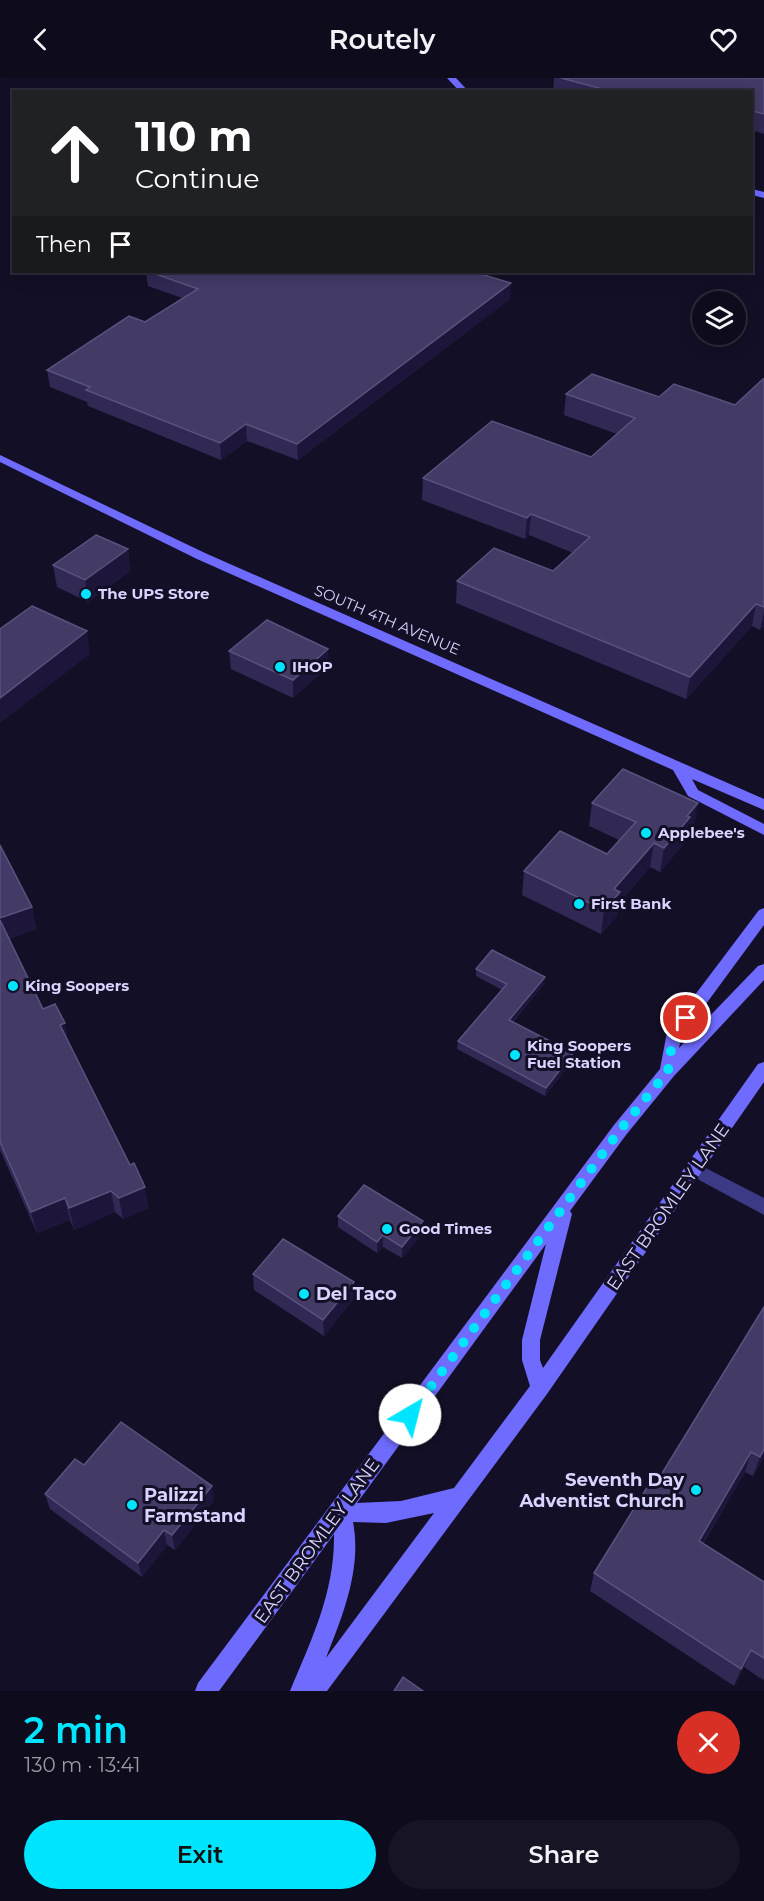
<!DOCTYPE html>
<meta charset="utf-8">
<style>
:root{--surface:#0e0b1c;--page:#171425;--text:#f1f3f6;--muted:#9b9ba3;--line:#2e2b3b;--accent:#00e5ff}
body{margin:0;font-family:Montserrat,sans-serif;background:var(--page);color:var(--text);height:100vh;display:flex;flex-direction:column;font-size:22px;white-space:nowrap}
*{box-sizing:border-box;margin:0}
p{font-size:20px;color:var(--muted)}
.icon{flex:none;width:33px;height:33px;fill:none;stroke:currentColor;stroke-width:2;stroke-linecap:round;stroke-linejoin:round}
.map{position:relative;height:1613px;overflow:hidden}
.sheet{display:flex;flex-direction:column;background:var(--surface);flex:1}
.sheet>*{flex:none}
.top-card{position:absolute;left:12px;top:12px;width:741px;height:183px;border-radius:0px;box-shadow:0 3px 15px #0003,0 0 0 2px var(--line);background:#202124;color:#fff;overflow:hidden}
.fabs{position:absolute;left:692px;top:213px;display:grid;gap:12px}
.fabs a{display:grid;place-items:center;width:54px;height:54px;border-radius:50%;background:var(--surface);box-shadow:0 3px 15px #0003,0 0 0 2px var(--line);font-size:30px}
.pin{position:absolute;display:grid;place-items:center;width:51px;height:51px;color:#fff;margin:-26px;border:3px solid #fff;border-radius:50%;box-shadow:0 2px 6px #0007}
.me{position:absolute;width:66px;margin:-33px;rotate:37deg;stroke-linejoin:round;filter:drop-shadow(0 0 4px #0008)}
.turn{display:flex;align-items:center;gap:21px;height:126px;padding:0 24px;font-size:27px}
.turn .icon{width:78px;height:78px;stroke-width:2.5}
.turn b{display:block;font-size:42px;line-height:51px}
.then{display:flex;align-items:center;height:57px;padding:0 24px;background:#0003;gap:12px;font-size:22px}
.round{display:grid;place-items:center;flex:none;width:63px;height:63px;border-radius:32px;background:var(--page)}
.overview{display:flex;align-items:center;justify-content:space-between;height:102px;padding:0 24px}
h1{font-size:36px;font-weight:600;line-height:45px;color:var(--accent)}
.primary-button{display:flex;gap:12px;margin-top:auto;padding:12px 24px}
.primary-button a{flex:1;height:69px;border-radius:36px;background:var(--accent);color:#111;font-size:24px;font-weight:600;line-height:69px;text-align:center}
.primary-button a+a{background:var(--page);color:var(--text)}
header{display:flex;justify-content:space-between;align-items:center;height:78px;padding:0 24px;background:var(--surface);font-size:27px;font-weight:600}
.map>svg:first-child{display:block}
</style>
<header><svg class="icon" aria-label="back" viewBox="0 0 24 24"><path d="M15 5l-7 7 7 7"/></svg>Routely<svg class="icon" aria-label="heart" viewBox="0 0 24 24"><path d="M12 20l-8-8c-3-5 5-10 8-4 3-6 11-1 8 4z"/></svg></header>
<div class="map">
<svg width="764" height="1613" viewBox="0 0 764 1613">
<rect width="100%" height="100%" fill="#130f26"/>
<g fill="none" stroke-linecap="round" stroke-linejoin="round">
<polygon fill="#3d3a85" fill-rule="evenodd" points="694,1084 764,1120 764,1137 688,1096 685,1091 688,1086"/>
<g fill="#6f6bff" fill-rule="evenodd">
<polygon points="447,0 456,0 469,14 460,14"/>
<polygon points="752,111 764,114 764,120 752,117"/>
<polygon points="0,377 205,475 764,721 764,732 692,701 698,712 764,746 764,757 688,718 673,692 197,481 0,384"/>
<path d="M 764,830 L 764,847 L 681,960 L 679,970 L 758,888 L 764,886 L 764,902 L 674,998 L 626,1057 L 570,1133 L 572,1136 L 540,1262 L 540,1282 L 543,1290 L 758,986 L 764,984 L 764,1004 L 547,1316 L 327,1613 L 290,1613 C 312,1561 335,1513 334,1456 L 219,1613 L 195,1613 L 198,1605 L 614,1047 L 660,991 L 667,954 L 759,832 ZM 546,1166 L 522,1262 L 522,1282 L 530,1308 L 454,1410 L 401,1423 L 357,1425 ZM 434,1435 L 326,1580 C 343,1537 362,1490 353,1444 L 386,1445 Z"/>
</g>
</g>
<g fill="#312854">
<polygon points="554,0 764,0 764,56 752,52 752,14 553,14"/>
<polygon points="146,194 474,194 510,221 298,382 247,363 221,382 88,328 87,324 50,309 47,292 145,244 182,220 148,208"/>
<polygon points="764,301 764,548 760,552 752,548 686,621 456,525 457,503 553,493 573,475 529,457 525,461 422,422 423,400 591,379 617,356 564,337 566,316 659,319 735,327"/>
<polygon points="128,471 130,493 88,524 57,509 53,487"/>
<polygon points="229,573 329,588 293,620 231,591"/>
<polygon points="592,725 694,749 687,757 686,763 660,794 650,789 618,826 617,838 601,856 522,817 524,793 607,776 619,762 589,748"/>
<polygon points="0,767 32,829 36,851 9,861 43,931 69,965 149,1130 123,1141 115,1134 74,1152 70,1142 37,1155 0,1072"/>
<polygon points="476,891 544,906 513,944 572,983 545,1018 457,971 458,963 502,912 476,898"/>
<polygon points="338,1138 423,1155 402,1180 383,1169 377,1175 338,1149"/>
<polygon points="253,1196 354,1204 354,1220 324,1258 254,1212"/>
<polygon points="764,1229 764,1379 753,1398 745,1394 703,1466 764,1504 764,1600 763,1602 744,1589 734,1608 590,1513 594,1495 653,1410"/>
<polygon points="84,1387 214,1422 175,1472 167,1467 142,1499 50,1431 45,1416"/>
</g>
<g fill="#1d163a">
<polygon points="511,205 510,221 298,382 297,366"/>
<polygon points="246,346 247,363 221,382 220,365"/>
<polygon points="531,436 529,457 525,461 527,440"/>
<polygon points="128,471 130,493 88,524 85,502"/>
<polygon points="756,526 752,548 686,621 690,599"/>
<polygon points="764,534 764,548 760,552"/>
<polygon points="87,553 90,576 0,645 0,620"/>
<polygon points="328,571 329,588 293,620 293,602"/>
<polygon points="698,725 694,749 687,757 686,763 660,794 664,770 687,738"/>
<polygon points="654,765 650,789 618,826 617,838 601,856 604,832 614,811"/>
<polygon points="32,829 36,851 4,863 0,844 0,840"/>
<polygon points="545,899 544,906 508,949 509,942"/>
<polygon points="65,945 69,967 60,947"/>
<polygon points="573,975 572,983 545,1018 546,1010"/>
<polygon points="145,1109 149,1130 123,1141 119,1120"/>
<polygon points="111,1113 115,1134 74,1152 69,1130"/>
<polygon points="65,1120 70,1142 37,1155 31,1134"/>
<polygon points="423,1143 423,1155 402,1180 402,1169"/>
<polygon points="383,1157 383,1169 377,1175 377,1164"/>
<polygon points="354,1204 354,1220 324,1258 323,1242"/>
<polygon points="764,1371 764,1379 753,1398 760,1379"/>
<polygon points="751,1374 745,1394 693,1482 699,1463"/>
<polygon points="212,1408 214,1422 175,1472 172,1457"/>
<polygon points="164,1452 167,1467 142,1499 138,1485"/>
<polygon points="751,1572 744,1589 734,1608 741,1591"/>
</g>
<g fill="#433a66" stroke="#5a527e" stroke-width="1.5">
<polygon points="561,0 764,0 764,36 752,33 752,14 614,14"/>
<polygon points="150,194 474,194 511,205 297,366 246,346 220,365 86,312 90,309 47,292 129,238 145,244 198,211"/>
<polygon points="592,296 659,319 674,306 735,327 763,301 764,301 764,529 756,526 690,599 457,503 494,470 553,493 590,459 531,436 527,440 423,400 492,343 591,379 635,340 566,316"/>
<polygon points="96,457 128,471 85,502 53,487"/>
<polygon points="32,528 87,553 0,620 0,551"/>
<polygon points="267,542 328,571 293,602 229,573"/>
<polygon points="623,691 698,725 687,738 690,739 664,770 654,765 614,811 620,814 604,832 524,793 560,753 607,776 636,744 592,725"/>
<polygon points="0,767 32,829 0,840"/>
<polygon points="0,842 43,931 55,926 65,945 60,947 130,1087 134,1085 145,1109 119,1120 111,1113 69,1130 65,1120 31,1134 0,1064"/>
<polygon points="492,872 545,899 509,942 573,975 546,1010 458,963 507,906 476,891"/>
<polygon points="364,1107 423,1143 402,1169 383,1157 377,1164 338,1138"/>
<polygon points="283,1161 354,1204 323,1242 253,1196"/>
<polygon points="764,1229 764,1371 760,1379 751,1374 699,1463 764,1504 764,1580 751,1572 741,1591 594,1495 648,1408 653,1410"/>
<polygon points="121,1344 212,1408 172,1457 164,1452 138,1485 45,1416 75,1381 84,1387"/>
<polygon points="403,1599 423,1613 394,1613"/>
</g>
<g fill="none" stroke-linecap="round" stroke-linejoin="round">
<polyline stroke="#00e5ff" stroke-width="10" stroke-dasharray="0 18" points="410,1337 620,1052 668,993 673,958 686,940"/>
</g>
<g fill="#00e5ff" stroke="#130f26" stroke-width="2">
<circle cx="86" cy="516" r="6"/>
<circle cx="280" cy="589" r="6"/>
<circle cx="646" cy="755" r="6"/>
<circle cx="579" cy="826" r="6"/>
<circle cx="13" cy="908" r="6"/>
<circle cx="515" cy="977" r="6"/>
<circle cx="387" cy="1151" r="6"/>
<circle cx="304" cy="1216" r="6"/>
<circle cx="696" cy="1412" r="6"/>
<circle cx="132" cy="1427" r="6"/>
</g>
<g text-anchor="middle" stroke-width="6" stroke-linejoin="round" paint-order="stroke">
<g font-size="15" font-weight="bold" fill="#d9d4ff" stroke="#130f26" text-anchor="start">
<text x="98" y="521">The UPS Store</text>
<text x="292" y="594">IHOP</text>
<text x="658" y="760">Applebee's</text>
<text x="591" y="831">First Bank</text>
<text x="25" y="913">King Soopers</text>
<text x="527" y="973">King Soopers<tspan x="527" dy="17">Fuel Station</tspan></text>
<text x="399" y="1156">Good Times</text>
</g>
<g font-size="15" fill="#d9d4ff" stroke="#130f26">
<text transform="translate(387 542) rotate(23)" y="5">SOUTH 4TH AVENUE</text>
</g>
<g font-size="18" fill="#d9d4ff" stroke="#130f26">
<text transform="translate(668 1129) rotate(-55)" y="6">EAST BROMLEY LANE</text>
<text transform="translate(317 1463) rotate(-54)" y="6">EAST BROMLEY LANE</text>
</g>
<g font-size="18" font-weight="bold" fill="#d9d4ff" stroke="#130f26" text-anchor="start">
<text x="316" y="1222">Del Taco</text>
<text x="684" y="1408" text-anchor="end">Seventh Day<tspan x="684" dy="21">Adventist Church</tspan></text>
<text x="144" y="1423">Palizzi<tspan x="144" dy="21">Farmstand</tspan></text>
</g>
</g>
</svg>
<div class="fabs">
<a><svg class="icon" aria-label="layers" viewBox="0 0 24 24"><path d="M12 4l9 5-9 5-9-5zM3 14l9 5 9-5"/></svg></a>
</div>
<div class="pin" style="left:686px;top:940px;background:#d93025"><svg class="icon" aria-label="arrive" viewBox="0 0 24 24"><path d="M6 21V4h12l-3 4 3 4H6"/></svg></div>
<svg class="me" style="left:410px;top:1337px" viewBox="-20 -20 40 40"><circle r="19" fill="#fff"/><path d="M0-13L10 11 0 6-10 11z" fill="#00e5ff"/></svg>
<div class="top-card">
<div class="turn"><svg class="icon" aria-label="ahead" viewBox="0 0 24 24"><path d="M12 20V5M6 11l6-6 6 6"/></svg><div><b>110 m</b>Continue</div></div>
<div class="then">Then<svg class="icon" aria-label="arrive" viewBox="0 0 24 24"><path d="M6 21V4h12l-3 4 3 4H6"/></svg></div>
</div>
</div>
<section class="sheet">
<div class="overview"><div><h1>2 min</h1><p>130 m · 13:41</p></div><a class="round" style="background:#d93025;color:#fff"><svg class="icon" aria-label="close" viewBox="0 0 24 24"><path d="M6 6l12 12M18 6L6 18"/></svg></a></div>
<div class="primary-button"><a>Exit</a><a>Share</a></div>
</section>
